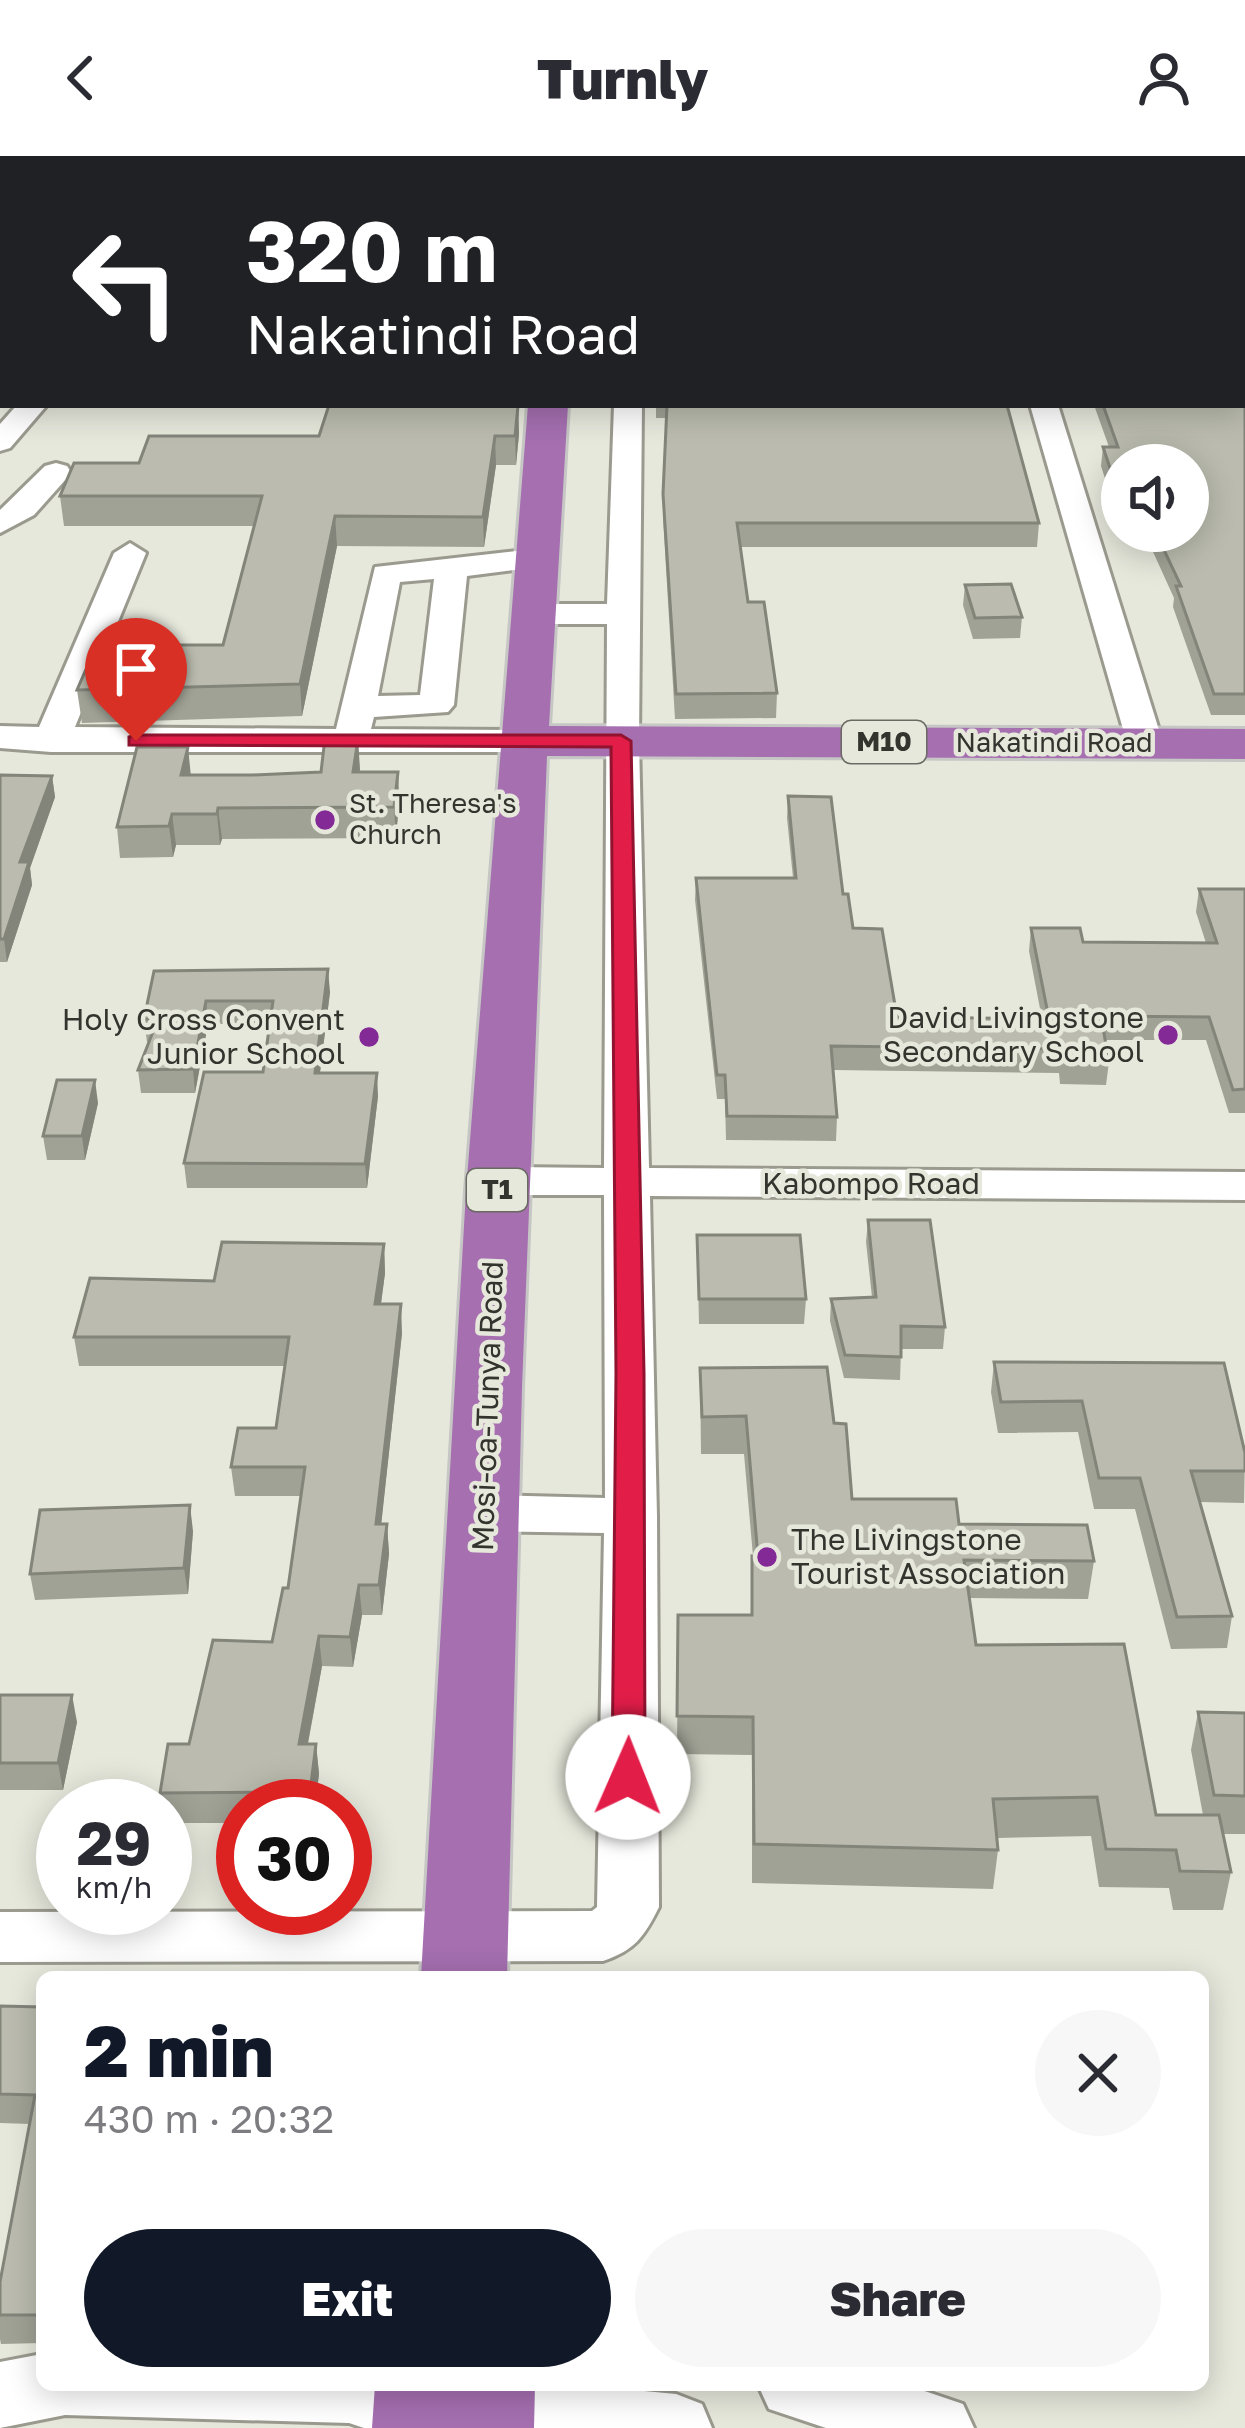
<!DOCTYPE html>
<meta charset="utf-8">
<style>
:root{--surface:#fff;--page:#f7f7f7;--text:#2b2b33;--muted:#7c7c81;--accent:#111827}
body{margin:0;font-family:"Golos Text",sans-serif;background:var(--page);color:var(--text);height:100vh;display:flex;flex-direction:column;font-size:45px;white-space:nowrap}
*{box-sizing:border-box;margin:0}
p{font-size:39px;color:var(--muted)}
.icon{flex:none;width:66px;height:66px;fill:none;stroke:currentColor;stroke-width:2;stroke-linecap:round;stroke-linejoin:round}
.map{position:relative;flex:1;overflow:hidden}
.details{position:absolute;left:36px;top:1815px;width:1173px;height:420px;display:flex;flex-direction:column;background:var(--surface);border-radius:18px;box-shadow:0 6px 30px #0003}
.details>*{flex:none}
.banner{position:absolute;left:0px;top:0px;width:1245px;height:252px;box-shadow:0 6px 30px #0003;background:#202124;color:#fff;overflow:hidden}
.fabs{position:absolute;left:1101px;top:288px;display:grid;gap:24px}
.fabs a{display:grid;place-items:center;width:108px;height:108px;border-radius:50%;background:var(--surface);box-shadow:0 6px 30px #0003;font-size:60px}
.speed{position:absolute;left:36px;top:1623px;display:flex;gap:24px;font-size:60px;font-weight:700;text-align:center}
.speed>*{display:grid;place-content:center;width:156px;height:156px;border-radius:50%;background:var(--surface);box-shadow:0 6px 30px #0003;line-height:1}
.speed small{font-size:30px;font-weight:400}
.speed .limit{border:18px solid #d22;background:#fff;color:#111}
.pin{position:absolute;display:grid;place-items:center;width:102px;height:102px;color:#fff;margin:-123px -51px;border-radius:50% 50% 50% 0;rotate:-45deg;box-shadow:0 0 12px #0007}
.pin .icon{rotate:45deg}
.me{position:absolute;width:132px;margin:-66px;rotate:1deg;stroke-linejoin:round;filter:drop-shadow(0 0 9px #0008)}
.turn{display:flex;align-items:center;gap:42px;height:252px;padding:0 48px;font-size:54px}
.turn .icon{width:156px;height:156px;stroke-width:2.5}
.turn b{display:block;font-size:84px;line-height:102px}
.round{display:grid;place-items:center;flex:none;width:126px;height:126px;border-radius:63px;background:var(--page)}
.headline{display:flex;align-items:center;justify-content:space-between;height:204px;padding:0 48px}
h1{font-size:72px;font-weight:800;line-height:90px;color:var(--accent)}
.cta{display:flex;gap:24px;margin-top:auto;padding:24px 48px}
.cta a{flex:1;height:138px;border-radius:72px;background:var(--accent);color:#fff;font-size:48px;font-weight:800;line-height:138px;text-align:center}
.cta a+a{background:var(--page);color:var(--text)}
header{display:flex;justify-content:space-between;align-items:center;height:156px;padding:0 48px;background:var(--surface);font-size:54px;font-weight:800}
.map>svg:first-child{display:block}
</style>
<header><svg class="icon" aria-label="back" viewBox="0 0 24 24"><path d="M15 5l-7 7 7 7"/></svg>Turnly<svg class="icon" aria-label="person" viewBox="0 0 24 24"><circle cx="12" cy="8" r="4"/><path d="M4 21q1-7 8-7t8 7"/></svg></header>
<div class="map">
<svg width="1245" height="2272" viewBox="0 0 1245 2272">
<rect width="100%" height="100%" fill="#e7e8dc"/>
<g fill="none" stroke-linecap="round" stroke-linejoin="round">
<g stroke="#9a9a8f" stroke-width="6">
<g id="minor">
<polygon points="618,0 640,0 641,3 617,3"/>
<polygon points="958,0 980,0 982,3 958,3"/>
<polygon points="17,249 47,249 10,292 0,295 0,268"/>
<path d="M 614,249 L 642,249 L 639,585 L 649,1012 L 1245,1016 L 1245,1044 L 650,1040 L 657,1360 L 659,1751 C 644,1781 635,1794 603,1805 L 0,1806 L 0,1756 L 592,1755 L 597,1751 L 604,1377 L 484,1375 L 465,1370 L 458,1357 L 465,1344 L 484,1339 L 605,1342 L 604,1039 L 498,1039 L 482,1035 L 475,1025 L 482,1015 L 498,1011 L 604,1012 L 607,468 L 531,468 L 514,458 L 531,448 L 607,448 Z"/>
<polygon points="1030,249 1058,249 1163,587 1158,595 1132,595 1127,587"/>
<polygon points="56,307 67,310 71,316 67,322 34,359 0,377 0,354 45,310"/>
<path d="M 130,387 L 146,397 L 75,571 L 336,573 L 375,411 L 535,393 L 546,396 L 551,403 L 546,410 L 467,420 L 454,549 L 448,556 L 374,561 L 371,573 L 524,574 L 537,577 L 542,585 L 537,593 L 524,596 L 51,596 L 0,592 L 0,570 L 39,571 L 114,397 ZM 434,423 L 420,539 L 378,540 L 400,426 Z"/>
<polygon points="42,2198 42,2229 581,2229 676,2238 702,2248 712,2272 364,2272 349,2267 65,2259 0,2272 0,2206"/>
<polygon points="758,2229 907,2229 963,2248 974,2272 826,2272 769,2253"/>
</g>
</g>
<g stroke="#c6c6c5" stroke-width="6">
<g id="highway">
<rect x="550" y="0" width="32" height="3"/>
<polygon points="528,249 568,249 549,570 1245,573 1245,603 547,600 522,1231 507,1821 421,1821 466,1035"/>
<polygon points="375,2229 535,2229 534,2272 372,2272"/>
</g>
</g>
<use href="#minor" fill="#fff" fill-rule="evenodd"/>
<use href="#highway" fill="#a56fb0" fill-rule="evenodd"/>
<g stroke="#8a8a82" stroke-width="8">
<g id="rail">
<polyline points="0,91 3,84"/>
<polyline points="0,131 3,126"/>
</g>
</g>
<use href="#rail" stroke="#e7e8dc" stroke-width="4.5" stroke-dasharray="15" stroke-linecap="butt"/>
</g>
<g fill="#a1a296">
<polygon points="1048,0 1245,0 1242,3 1054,3"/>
<polygon points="1245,18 1245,559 1211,559 1173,451 1174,442 1144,376 1122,375 1188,375 1122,309 1122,375 1101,310 1103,291 1109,291 1094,249 1242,249"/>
<polygon points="656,249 1007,249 1039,367 1037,391 741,391 748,446 777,537 776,562 675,563 663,362 666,262 656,262"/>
<polygon points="518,250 519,278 516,309 496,309 484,391 337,390 302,560 82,567 77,534 223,489 255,370 64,370 60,340 139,307"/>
<polygon points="965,429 1022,461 1020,482 973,483 963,449"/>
<polygon points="358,583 359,616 398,616 399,646 396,682 222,683 220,689 176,689 173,701 120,702 117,671 253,619 321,616"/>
<polygon points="0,619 52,620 55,641 30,712 32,729 7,806 0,806"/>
<polygon points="788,640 843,738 853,772 897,861 1042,863 1029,795 1031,772 1083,786 1206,787 1196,756 1199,733 1245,733 1245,957 1229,957 1206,884 1105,884 1109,906 1106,929 1060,928 1059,917 833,914 837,961 836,985 726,984 725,943 717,943 695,744 696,722 793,722 787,662"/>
<polygon points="154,815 330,836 320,917 378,940 367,1032 187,1032 184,1007 263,916 270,868 208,868 195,937 141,937 138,914 149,886 147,886 144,863"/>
<polygon points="98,947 85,1004 47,1004 43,980"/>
<polygon points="868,1064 945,1171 943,1193 901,1193 900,1224 844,1222 830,1165 831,1143 872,1141 866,1086"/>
<polygon points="697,1079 806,1143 804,1168 699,1168"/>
<polygon points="384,1088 385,1117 381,1148 402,1177 381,1368 387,1368 389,1398 382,1459 362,1459 353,1511 322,1510 308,1588 316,1588 319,1618 315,1650 243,1650 243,1667 165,1667 165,1650 162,1650 160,1637 189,1588 272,1486 288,1432 301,1340 235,1340 231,1311 276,1272 285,1210 79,1210 74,1181 214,1125"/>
<polygon points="994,1206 1245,1297 1244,1347 1200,1346 1232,1460 1227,1492 1171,1493 1135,1353 1094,1353 1078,1276 998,1277 991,1236"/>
<polygon points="700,1212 834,1267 852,1343 959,1368 1094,1405 1088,1443 970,1442 976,1489 1156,1659 1203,1659 1191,1594 1198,1556 1245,1557 1245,1678 1223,1678 1231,1716 1223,1754 1173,1754 1169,1732 1099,1731 1091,1680 997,1682 998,1694 993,1733 752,1727 752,1599 677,1598 678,1459 751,1459 753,1400 744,1298 701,1298"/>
<polygon points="193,1375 188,1438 35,1444 30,1418"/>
<polygon points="0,1539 77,1566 63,1634 0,1634"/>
<polygon points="0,1850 42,1851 42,2187 1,2188 0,2183 0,2126 30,1968 0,1967"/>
</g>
<g fill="#83847a">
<polygon points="1245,0 1245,14 1242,15 1242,3 1239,3 1240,1"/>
<polygon points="518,250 519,278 516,309 515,280"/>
<polygon points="495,280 496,309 484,391 483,361"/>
<polygon points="335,360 337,390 302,560 300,528"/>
<polygon points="358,583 360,613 355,646 353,616"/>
<polygon points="188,591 191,621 181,619"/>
<polygon points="398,616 399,646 396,682 394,651"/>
<polygon points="52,620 55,641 30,712 32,729 7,806 4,783 20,706"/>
<polygon points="218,652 222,683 220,689 217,658"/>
<polygon points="172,658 176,689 173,701 169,670"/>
<polygon points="328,813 330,836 317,940 315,917"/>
<polygon points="206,845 208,868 195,937 193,913"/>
<polygon points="377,917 378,940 367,1032 365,1008"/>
<polygon points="95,924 98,947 85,1004 82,980"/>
<polygon points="384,1088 385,1117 377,1177 375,1148"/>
<polygon points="401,1148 402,1177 378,1398 376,1368"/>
<polygon points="190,1349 193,1375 188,1438 184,1412"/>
<polygon points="387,1368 389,1398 382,1459 379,1429"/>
<polygon points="359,1429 362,1459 353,1511 350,1481"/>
<polygon points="319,1480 322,1510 302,1618 299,1588"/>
<polygon points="72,1539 77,1566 63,1634 58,1607"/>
<polygon points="316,1588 319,1618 315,1650 311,1650 310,1636"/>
</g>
<g fill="#bbbcaf" stroke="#83847a" stroke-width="3">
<rect x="412" y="0" width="78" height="3"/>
<polygon points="670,0 735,0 735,3 669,3"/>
<polygon points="1080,0 1242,0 1240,3 1086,3"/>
<polygon points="1242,18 1245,18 1245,538 1214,538 1176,430 1181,430 1155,375 1188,375 1188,309 1122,309 1122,348 1103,291 1118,291 1103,249 1242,249"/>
<polygon points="329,249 518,250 515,280 495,280 483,361 335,360 300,528 77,534 94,495 113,495 114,489 223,489 262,340 60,340 74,307 139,307 149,280 319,280"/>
<polygon points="667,249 1007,249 1039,367 737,367 748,446 764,446 777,537 676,538 663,338"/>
<polygon points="1011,428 1022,461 975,462 965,429"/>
<polygon points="325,582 358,583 353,616 398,616 394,651 218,652 217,658 172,658 169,670 117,671 137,591 188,591 181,619 253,619 321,616"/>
<polygon points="0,619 52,620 20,706 29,706 4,783 0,783"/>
<polygon points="788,640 831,641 843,738 848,738 853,772 882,773 897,861 1049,863 1031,772 1080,772 1083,786 1217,787 1199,733 1245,733 1245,933 1233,934 1209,861 1101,860 1109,906 1063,905 1061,893 831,890 837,961 727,960 725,919 717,919 696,722 796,722"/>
<polygon points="328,813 315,917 377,917 365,1008 184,1007 204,916 263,916 273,845 206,845 193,913 138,914 158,863 144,863 154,815"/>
<polygon points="57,924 95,924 82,980 43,980"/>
<polygon points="868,1064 930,1064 945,1171 901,1170 901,1201 845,1199 831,1143 876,1141"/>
<polygon points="697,1079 800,1079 806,1143 699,1143"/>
<polygon points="222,1086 384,1088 375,1148 401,1148 376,1368 387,1368 379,1429 359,1429 350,1481 319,1480 299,1588 316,1588 310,1636 160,1637 168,1588 189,1588 213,1484 272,1486 283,1432 288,1432 305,1311 231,1311 238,1272 276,1272 289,1181 74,1181 90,1122 214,1125"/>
<polygon points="994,1206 1224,1207 1245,1297 1245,1315 1191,1315 1232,1460 1177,1461 1140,1322 1099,1322 1082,1245 1001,1246"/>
<polygon points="827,1211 834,1267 846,1268 852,1343 956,1343 959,1368 1087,1369 1094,1405 964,1404 976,1489 1124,1488 1156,1659 1219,1659 1231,1716 1180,1715 1176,1694 1106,1693 1097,1641 993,1643 998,1694 754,1688 753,1561 677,1560 678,1459 752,1459 752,1400 758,1401 746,1260 702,1261 700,1212"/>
<polygon points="190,1349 184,1412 30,1418 40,1354"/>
<polygon points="0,1539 72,1539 58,1607 0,1607"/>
<polygon points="1198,1556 1245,1557 1245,1640 1214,1639"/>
<polygon points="0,1850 42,1851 42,2159 0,2159 0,2126 35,1939 0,1938"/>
</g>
<polygon fill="#e11d48" stroke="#92132f" stroke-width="3" points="136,579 621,579 631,585 644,1217 645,1621 640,1630 628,1633 617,1630 612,1621 616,1217 611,591 129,589 129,581"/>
<g fill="#842a96" stroke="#e7e8dc" stroke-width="4.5">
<circle cx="325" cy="664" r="12"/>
<circle cx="1168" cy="879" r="12"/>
<circle cx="369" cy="881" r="12"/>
<circle cx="767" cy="1401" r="12"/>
</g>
<g text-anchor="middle" stroke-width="9" stroke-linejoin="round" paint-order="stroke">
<g fill="#e7e8dc" stroke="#6a6a63" stroke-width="3">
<rect x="842" y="565" width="84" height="42" rx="9"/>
<rect x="467" y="1013" width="60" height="42" rx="9"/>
</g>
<g font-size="27" font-weight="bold" fill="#34342f">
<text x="884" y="595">M10</text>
<text x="497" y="1043">T1</text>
</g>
<g font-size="27" fill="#34342f" stroke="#e7e8dc">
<text x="1054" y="596">Nakatindi Road</text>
</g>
<g font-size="27" fill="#34342f" stroke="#e7e8dc" text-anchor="start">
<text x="349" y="657">St. Theresa's<tspan x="349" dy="31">Church</tspan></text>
</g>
<g font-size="30" fill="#34342f" stroke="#e7e8dc" text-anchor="end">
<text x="1144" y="872">David Livingstone<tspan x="1144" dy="34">Secondary School</tspan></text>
<text x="345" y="874">Holy Cross Convent<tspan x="345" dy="34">Junior School</tspan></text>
<text x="791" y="1394" text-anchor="start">The Livingstone<tspan x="791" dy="34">Tourist Association</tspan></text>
</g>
<g font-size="30" fill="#34342f" stroke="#e7e8dc">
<text x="871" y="1038">Kabompo Road</text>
<text transform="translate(488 1250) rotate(-88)" y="10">Mosi-oa-Tunya Road</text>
</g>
</g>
</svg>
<div class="fabs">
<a><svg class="icon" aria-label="sound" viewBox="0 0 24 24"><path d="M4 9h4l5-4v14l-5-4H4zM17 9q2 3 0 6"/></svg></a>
</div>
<div class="speed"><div>29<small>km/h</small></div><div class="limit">30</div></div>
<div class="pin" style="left:136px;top:585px;background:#d93025"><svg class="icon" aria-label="arrive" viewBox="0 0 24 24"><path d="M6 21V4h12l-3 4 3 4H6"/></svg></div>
<svg class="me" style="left:628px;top:1621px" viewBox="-20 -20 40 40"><circle r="19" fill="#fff"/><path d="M0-13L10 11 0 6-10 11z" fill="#e11d48"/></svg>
<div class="banner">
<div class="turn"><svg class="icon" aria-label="left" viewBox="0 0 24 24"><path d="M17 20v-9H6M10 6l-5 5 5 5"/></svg><div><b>320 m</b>Nakatindi Road</div></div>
</div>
<section class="details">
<div class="headline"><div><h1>2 min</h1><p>430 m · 20:32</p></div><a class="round"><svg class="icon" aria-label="close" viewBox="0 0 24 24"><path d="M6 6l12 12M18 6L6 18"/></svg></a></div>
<div class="cta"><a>Exit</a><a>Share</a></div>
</section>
</div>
